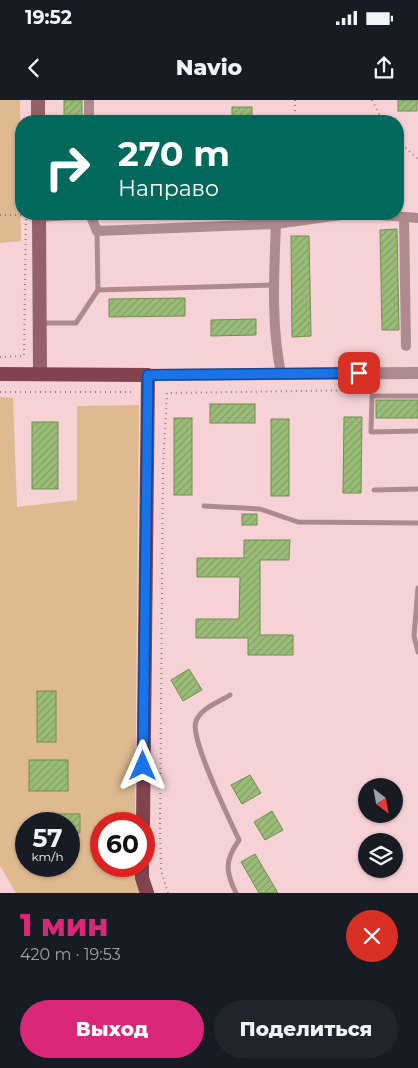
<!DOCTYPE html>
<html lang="ru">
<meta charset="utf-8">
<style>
:root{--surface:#171b24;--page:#20242c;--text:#f1f3f6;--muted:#9ea1a6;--accent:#db2777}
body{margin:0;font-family:Montserrat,sans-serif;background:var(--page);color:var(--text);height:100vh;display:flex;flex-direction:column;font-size:19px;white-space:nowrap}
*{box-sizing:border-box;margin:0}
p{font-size:16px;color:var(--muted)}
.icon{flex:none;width:28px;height:28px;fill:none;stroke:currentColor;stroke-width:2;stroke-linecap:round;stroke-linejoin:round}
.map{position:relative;height:793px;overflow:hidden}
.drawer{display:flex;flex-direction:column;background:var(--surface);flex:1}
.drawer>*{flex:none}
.banner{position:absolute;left:15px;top:15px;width:389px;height:105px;border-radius:20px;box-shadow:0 1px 4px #0004;background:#00695c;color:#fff;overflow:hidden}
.needle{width:32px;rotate:149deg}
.tools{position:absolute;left:358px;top:678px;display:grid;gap:10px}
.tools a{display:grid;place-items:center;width:45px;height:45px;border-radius:50%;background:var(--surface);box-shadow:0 1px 4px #0004;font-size:25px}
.speed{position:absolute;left:15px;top:712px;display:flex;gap:10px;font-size:25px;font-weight:700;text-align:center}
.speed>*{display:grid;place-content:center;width:65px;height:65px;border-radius:50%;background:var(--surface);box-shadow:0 1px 4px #0004;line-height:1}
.speed small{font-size:12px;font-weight:400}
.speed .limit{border:8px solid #d22;background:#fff;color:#111}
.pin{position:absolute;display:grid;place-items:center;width:42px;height:42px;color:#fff;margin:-21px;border-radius:10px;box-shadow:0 2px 8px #0006}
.me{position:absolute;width:55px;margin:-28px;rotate:0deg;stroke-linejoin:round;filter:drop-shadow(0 0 4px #0008)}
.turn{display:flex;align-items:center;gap:18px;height:105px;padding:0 20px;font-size:22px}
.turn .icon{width:65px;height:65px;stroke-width:2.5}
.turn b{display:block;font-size:35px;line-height:42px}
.round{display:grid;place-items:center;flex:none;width:52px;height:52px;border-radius:26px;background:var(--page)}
.summary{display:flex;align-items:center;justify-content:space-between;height:85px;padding:0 20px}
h1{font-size:30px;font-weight:800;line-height:38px;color:var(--accent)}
.button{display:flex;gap:10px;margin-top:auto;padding:10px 20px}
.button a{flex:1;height:58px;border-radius:30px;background:var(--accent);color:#fff;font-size:20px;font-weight:800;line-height:58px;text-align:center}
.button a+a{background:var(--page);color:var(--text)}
.status{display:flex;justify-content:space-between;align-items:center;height:35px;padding:0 25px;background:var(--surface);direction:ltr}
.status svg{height:14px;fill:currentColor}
header{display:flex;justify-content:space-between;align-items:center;height:65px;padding:0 20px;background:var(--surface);font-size:22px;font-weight:800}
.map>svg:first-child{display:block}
</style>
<div class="status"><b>19:52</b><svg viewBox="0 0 49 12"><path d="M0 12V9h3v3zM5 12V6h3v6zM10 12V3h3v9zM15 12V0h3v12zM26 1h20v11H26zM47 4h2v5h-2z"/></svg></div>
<header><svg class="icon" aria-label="back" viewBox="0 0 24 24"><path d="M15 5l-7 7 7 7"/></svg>Navio<svg class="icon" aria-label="share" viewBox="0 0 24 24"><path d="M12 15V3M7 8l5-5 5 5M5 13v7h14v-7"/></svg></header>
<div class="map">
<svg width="418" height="793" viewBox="0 0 418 793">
<defs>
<pattern id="building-hatch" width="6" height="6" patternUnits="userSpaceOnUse" patternTransform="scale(1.25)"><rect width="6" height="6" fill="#9bbc78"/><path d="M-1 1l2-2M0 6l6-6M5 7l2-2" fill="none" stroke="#85a067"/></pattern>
</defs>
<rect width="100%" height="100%" fill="#f6d2d6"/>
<g fill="#dfb98f" fill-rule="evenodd">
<polygon points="0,0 20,0 21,141 0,143"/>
<path d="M 0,297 L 13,298 L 17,407 L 77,400 L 77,306 L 139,305 L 135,724 L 101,724 L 101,766 L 135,766 L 135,778 L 140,793 L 16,793 L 0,766 ZM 26,724 L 69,724 L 69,766 L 26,766 Z"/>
</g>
<g fill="url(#building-hatch)" stroke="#708f4d">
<rect x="64" y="0" width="18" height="21"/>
<rect x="398" y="0" width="19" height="11"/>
<rect x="232" y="7" width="20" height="14"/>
<polygon points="397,129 399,230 382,230 380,130"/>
<polygon points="291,136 309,136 311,236 292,237"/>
<polygon points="185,198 185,216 109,217 109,199"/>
<polygon points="256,219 256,235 211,236 211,220"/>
<rect x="376" y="300" width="42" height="18"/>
<rect x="210" y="304" width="45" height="19"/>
<polygon points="344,317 362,317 361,393 343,393"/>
<rect x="174" y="318" width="18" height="77"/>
<rect x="271" y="319" width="18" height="77"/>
<rect x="32" y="322" width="26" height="67"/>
<rect x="242" y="414" width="15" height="11"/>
<polygon points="244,440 290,440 289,460 260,460 260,535 293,535 293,555 248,555 248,538 196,538 196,519 239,519 240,477 197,477 197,458 244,458"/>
<polygon points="189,569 202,590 183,601 171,580"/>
<rect x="37" y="591" width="19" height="51"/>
<rect x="29" y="660" width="39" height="31"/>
<polygon points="250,675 261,693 242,704 231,685"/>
<polygon points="272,711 283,730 265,740 254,722"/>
<polygon points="51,714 80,714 80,733 69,733 69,724 51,724"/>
<polygon points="255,754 278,793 259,793 241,762"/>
</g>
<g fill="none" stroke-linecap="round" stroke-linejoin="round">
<g stroke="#9c7b80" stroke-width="2" stroke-dasharray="1 4" stroke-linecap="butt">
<polyline points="295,0 295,21"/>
<polyline points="372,0 383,21"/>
<polyline points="398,41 418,59"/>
<polyline points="0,115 26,115"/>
<polyline points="0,257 24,256 26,114"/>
<polyline points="0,292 133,292"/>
<polyline points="168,793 161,770 160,728 163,367 167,293 368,290"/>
</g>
<g stroke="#ae8a8e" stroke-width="5">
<polyline points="97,131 98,190"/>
<polyline points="40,223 76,223 98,190 274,185"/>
<polyline points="418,296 372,296 371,332 418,331"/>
<polyline points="374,390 418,389"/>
<polyline points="204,406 260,409 298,422 418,423"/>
<polyline points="418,488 414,536 418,552"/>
<path d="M 230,595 C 219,602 201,608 196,621 C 189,638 230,720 239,740 C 225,760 225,771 236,793"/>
</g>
<g stroke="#ae8a8e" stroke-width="10">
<polyline points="89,0 89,21"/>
<polyline points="90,114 97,131 276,124"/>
<polyline points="367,114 418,118"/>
<polyline points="39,117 87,114"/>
<polyline points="404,118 406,246"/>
<path d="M 281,274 C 271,224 274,174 276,124 L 348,114"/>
</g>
<polyline stroke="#ae8a8e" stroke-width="12" points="148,275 418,273"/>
<g stroke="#956169" stroke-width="14">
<polyline points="38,0 38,21"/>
<polyline points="39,114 40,273"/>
</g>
<g stroke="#81444f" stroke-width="14">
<polyline points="0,274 148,275 143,724"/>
<polyline points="142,766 142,778 147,793"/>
</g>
</g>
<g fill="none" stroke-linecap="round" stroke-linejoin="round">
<g stroke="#114b97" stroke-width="12">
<polyline id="route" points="143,666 148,275 359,273"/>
</g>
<use href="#route" stroke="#1a73e8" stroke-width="9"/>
</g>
</svg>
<div class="tools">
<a><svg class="needle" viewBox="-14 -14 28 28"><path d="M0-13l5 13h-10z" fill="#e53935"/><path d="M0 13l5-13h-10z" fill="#9ea1a6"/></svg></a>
<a><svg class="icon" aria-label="layers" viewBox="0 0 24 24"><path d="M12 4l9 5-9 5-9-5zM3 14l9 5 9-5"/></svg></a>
</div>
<div class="speed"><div>57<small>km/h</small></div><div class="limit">60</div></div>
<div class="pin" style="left:359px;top:273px;background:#d93025"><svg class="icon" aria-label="arrive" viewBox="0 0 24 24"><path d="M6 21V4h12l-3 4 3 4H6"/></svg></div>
<svg class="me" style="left:143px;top:666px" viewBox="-20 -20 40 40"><path d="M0-17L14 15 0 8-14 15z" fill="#1a73e8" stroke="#fff" stroke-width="4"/></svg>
<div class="banner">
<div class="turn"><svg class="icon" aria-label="right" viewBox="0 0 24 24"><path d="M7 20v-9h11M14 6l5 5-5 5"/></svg><div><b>270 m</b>Направо</div></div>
</div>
</div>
<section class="drawer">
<div class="summary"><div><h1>1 мин</h1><p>420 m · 19:53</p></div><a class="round" style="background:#d93025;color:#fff"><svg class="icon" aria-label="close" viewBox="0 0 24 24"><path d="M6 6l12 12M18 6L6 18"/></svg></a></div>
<div class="button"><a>Выход</a><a>Поделиться</a></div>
</section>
